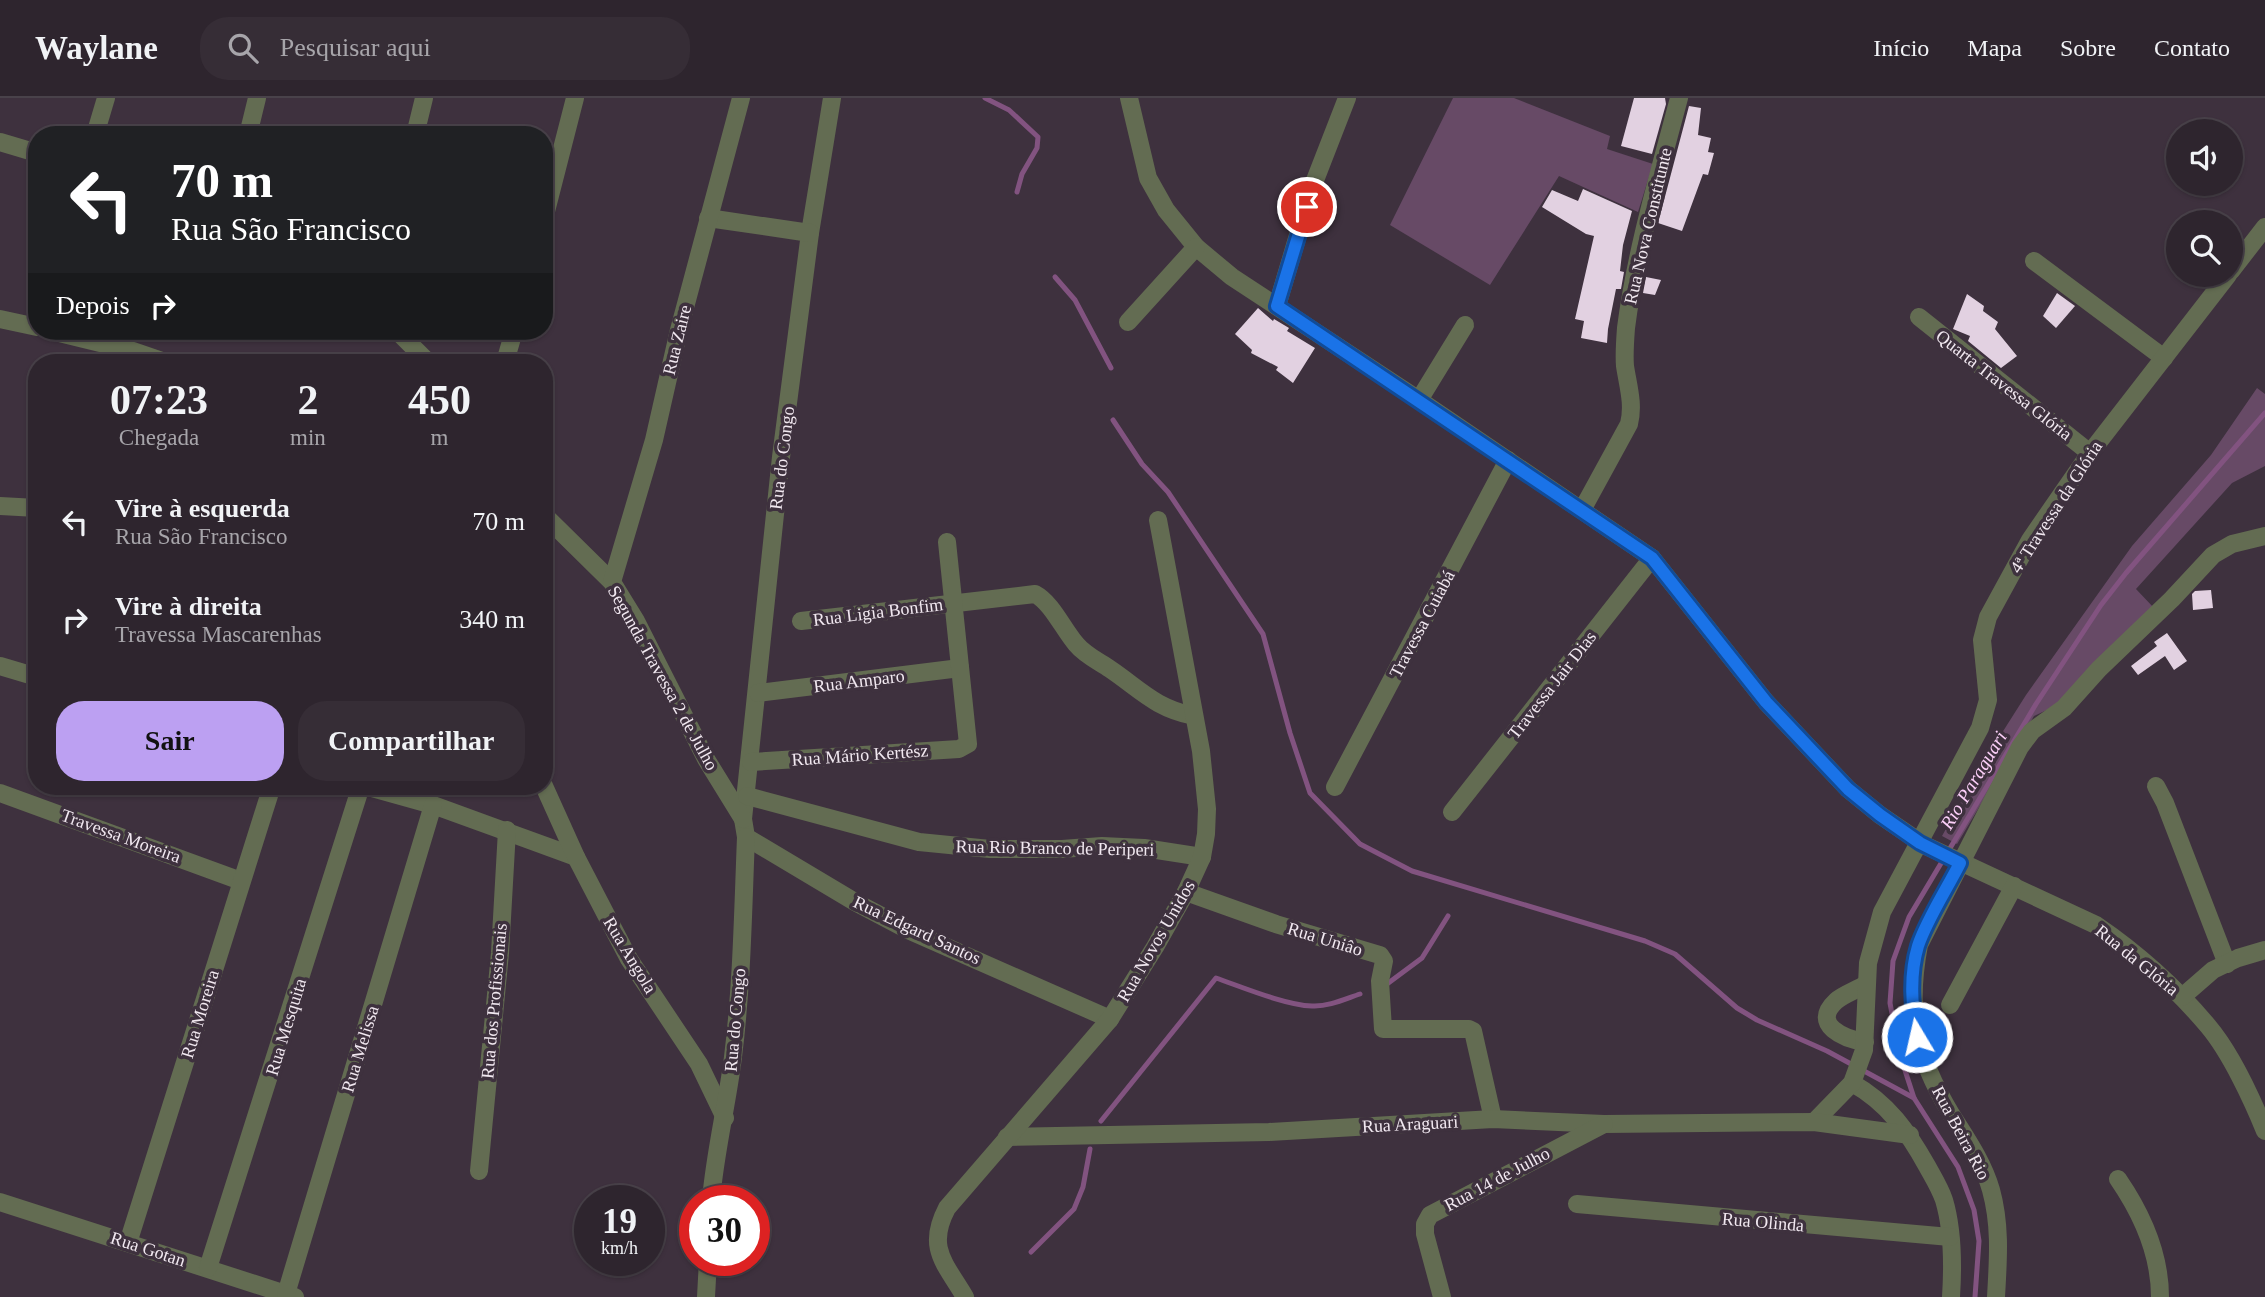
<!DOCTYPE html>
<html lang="pt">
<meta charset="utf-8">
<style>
:root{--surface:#2e252e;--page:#362d36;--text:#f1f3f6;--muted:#a7a5aa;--line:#49424a;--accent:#bca0f2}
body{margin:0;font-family:Georgia,serif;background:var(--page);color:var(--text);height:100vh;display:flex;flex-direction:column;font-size:26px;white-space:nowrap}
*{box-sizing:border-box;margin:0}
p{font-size:23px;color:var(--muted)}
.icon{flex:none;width:38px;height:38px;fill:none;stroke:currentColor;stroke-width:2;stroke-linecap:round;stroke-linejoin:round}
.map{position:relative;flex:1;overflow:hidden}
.details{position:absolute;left:28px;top:256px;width:525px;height:441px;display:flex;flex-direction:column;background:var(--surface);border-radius:28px;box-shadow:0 2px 5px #0004,0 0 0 2px var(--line)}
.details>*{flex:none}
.hud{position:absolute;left:28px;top:28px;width:525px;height:214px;border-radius:28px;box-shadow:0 2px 5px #0004,0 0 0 2px var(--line);background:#202124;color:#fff;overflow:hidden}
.buttons{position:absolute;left:2166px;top:21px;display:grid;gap:14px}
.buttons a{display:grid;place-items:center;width:77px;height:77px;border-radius:50%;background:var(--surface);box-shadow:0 2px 5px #0004,0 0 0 2px var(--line);font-size:35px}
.speed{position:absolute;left:574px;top:1087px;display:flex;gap:14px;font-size:35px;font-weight:700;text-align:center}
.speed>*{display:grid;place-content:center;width:91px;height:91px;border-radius:50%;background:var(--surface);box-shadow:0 2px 5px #0004,0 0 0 2px var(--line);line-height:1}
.speed small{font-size:18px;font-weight:400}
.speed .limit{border:10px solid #d22;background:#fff;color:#111}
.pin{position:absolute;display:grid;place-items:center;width:60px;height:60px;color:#fff;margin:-30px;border:4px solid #fff;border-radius:50%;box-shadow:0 2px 7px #0007}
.me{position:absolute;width:77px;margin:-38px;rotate:351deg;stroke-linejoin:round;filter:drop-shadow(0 0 5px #0008)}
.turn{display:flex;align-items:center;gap:24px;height:147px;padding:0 28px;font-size:32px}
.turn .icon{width:91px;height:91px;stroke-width:2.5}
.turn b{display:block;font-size:49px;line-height:60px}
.then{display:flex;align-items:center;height:66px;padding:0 28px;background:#0003;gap:14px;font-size:26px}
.eta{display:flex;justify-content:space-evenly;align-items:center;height:119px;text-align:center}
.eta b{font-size:42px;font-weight:700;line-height:49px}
.action{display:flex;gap:14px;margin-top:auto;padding:14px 28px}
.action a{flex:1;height:80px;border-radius:28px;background:var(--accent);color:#111;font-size:28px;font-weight:700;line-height:80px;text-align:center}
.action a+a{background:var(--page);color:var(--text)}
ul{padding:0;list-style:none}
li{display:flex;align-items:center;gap:21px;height:98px;padding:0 28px}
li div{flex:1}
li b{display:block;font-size:26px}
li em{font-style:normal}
header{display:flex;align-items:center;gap:42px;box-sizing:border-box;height:98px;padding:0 35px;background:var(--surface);border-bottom:2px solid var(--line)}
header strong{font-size:33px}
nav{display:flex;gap:38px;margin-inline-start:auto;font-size:24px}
.search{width:490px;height:63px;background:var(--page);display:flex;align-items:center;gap:18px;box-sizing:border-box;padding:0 24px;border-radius:28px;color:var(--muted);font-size:26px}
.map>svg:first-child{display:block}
</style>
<header>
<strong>Waylane</strong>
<div class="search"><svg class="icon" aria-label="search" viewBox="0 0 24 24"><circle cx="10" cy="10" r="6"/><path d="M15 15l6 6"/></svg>Pesquisar aqui</div>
<nav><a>Início</a><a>Mapa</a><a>Sobre</a><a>Contato</a></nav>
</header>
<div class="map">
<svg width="2265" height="1199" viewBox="0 0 2265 1199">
<rect width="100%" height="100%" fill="#3e313e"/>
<g fill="#674a66">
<polygon points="1453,0 1514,0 1610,38 1607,51 1653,66 1638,114 1559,78 1490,187 1390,127"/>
<polygon points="2257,290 2265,296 2265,368 2232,385 2136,491 2154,510 2060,606 2034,618 1957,746 1942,738 1981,668 2026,597 2132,448 2211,357"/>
</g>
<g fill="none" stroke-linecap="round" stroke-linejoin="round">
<g stroke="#825380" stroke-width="5">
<polyline points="985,0 1009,12 1038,39 1037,50 1022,76 1017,94"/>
<polyline points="1055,179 1075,202 1111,270"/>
<polyline points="1113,322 1142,366 1168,394 1263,536 1290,635 1310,695 1360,746 1412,773 1645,843 1675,856 1737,910 1757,922 1827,953 1914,1000"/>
<polyline points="1387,886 1422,860 1448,818"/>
<path d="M 1101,1023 L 1216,880 C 1242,889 1285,907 1312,908 C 1328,909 1345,901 1360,896"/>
<polyline points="1031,1154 1074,1111 1083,1089 1090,1051"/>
<polyline points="1975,1199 1979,1143 1974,1112 1958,1069 1914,1000 1899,954 1890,905 1893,863 1909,819 2036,606 2101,507 2126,475 2265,315"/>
</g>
</g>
<g fill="#e2d1e1">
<polygon points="1634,0 1665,0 1666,6 1652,56 1621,48"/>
<polygon points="1689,8 1701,10 1698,37 1711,40 1708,54 1714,55 1708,77 1703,76 1682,133 1658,125"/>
<polygon points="1583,91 1632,113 1623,147 1620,173 1624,174 1621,191 1616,191 1608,231 1607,245 1581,240 1584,223 1575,221 1594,138 1586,136 1542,109 1552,92 1578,103"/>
<polygon points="1646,179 1661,182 1655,197 1643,195"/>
<polygon points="2057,195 2075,208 2056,230 2043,218"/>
<polygon points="1967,196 1984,208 1983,213 1998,224 1995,231 2017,258 2001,270 1968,243 1970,238 1953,231"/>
<polygon points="1258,210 1273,223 1274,221 1289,230 1287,233 1315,250 1293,285 1276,272 1278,269 1251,255 1252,252 1235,236"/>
<polygon points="2211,492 2213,510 2193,512 2192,496 2195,493"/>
<polygon points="2167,535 2187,563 2174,572 2165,558 2138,577 2131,568 2157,548 2154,544"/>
</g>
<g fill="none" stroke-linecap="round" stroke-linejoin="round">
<g stroke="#636c52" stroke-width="18">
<polyline points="832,0 810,135 781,359 743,721 746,739 855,804 908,832 1110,921"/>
<path d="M 1129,0 L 1148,80 L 1166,112 L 1196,149 L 1232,179 L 1419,302 L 1652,460 L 1766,604 L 1848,691 L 1880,717 L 1924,747 L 2096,827 C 2137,855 2176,890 2208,928 C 2230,954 2252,1001 2265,1033"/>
<polyline points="95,37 106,0"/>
<polyline points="248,37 257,0"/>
<polyline points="415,37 424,0"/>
<polyline points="0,44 37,55"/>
<polyline points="708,120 810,135"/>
<polyline points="544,121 575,0"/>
<polyline points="2034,163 2164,260"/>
<polyline points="2231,173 2265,129"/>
<polyline points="1277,208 1312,90 1347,0"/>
<polyline points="1919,219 2090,355"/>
<polyline points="0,221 37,229"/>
<polyline points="1128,224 1196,149"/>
<polyline points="51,233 133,253 165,264"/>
<polyline points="397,233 428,264"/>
<polyline points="505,264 514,233"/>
<polyline points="1419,302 1465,227"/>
<polyline points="0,408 37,410"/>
<path d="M 1582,412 L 1629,326 C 1634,306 1628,288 1625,268 C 1624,256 1625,243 1626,230 C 1636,152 1659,76 1679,0"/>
<polyline points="544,417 612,484 636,523 706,661 743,721"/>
<polyline points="612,484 654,342 679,232 741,0"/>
<path d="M 801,523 L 1035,496 C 1052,505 1063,531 1076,546 C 1085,557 1098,563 1110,571 C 1141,592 1155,610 1194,618"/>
<polyline points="0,568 37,579"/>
<polyline points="758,595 960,570"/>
<polyline points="751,664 959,651 968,646 947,444"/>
<polyline points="365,688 433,707 576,759"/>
<polyline points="544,688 576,759 629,861 699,966 725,1020"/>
<polyline points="2156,688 2165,705 2227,866"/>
<polyline points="1335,689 1508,362"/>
<polyline points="0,695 241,783"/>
<polyline points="747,698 919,744 990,751 1062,751 1102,748 1144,750 1202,759"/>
<polyline points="1452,714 1652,460"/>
<polyline points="1186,794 1276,826 1380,857 1384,863 1380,883 1383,931 1469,931 1473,933 1493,1021"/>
<polyline points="2182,899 2213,872 2238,860 2265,852"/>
<polyline points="1950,907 2014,788"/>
<path d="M 1865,944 C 1845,941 1810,927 1836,903 C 1844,896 1857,892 1866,886"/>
<path d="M 1852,985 C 1888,1005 1908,1034 1927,1068 C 1933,1079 1940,1090 1944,1102 C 1953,1132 1953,1168 1951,1199"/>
<polyline points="1814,1024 1852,985 1864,952 1868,865 1882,814 1980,630 1988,602 1982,542 1988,519 2030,442 2090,355 2228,177"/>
<polyline points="1007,1039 1269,1034 1493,1021 1604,1026 1814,1024 1910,1037"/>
<polyline points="479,1073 500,855 507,732"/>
<path d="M 2118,1081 C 2142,1116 2160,1155 2160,1199"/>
<path d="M 711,1102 C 715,1054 727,1007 733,959 C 742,886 743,812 746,739"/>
<polyline points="0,1104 295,1199"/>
<polyline points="1577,1106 1950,1139"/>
<polyline points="128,1145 272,688"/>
<polyline points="208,1170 361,688"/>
<polyline points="286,1196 433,707"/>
<polyline points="706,1199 708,1162"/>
<path d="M 965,1199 C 945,1165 926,1150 947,1110 L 1110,921 L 1155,849 L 1186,794 L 1202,759 L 1206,736 L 1207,711 L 1201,653 L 1158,422"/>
<polyline points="1442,1199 1425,1136 1425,1126 1430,1117 1604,1026"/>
<path d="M 1996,1199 C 1998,1163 2001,1128 1991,1092 C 1983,1064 1966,1040 1951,1016 C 1916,958 1906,915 1919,847 L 2020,649 L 2032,633 L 2064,610 L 2099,571 L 2172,501 L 2213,457 L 2232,446 L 2265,438"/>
</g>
</g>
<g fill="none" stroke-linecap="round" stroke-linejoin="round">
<g stroke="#114b97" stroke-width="18">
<path id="route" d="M 1307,109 L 1277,208 L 1652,460 L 1766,604 L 1848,691 L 1880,717 L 1920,745 L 1960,765 C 1948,789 1926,823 1918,848 C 1909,878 1912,909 1917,939"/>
</g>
<use href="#route" stroke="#1a73e8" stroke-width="12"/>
</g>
<g text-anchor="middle" stroke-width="7" stroke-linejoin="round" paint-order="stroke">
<g font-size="18" fill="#f1e8f0" stroke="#3e313e">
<text transform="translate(1648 128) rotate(-77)" y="6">Rua Nova Constitunte</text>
<text transform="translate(677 242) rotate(-76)" y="6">Rua Zaire</text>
<text transform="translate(2004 287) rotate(38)" y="6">Quarta Travessa Glória</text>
<text transform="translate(782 360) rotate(-83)" y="6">Rua do Congo</text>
<text transform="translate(2056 409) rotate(-57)" y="6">4ª Travessa da Glória</text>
<text transform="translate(878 514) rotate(-7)" y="6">Rua Ligia Bonfim</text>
<text transform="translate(1422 526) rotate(-62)" y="6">Travessa Cuiabá</text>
<text transform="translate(663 580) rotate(61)" y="6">Segunda Travessa 2 de Julho</text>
<text transform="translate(859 583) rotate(-7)" y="6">Rua Amparo</text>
<text transform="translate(1552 587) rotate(-52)" y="6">Travessa Jair Dias</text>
<text transform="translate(860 657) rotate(-4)" y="6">Rua Mário Kertész</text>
<text transform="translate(121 738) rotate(20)" y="6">Travessa Moreira</text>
<text transform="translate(1055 750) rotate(1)" y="6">Rua Rio Branco de Periperi</text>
<text transform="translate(917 832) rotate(25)" y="6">Rua Edgard Santos</text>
<text transform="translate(1325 841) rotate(17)" y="6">Rua Uniâo</text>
<text transform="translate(1156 843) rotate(-60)" y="6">Rua Novos Unidos</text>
<text transform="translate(630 857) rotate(59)" y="6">Rua Angola</text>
<text transform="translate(2137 862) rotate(39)" y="6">Rua da Glória</text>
<text transform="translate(494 903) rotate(-85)" y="6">Rua dos Profissionais</text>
<text transform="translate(200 916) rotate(-73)" y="6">Rua Moreira</text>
<text transform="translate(735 922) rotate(-85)" y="6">Rua do Congo</text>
<text transform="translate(286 929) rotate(-73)" y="6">Rua Mesquita</text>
<text transform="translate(360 951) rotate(-73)" y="6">Rua Melissa</text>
<text transform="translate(1410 1026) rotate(-3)" y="6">Rua Araguari</text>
<text transform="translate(1961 1035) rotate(62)" y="6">Rua Beira Rio</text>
<text transform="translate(1497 1081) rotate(-28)" y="6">Rua 14 de Julho</text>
<text transform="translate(1763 1124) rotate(5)" y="6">Rua Olinda</text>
<text transform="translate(148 1151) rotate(18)" y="6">Rua Gotan</text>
</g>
<g font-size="19" font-style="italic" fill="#fcd0f9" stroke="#3e313e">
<text transform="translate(1973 682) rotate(-59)" y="7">Rio Paraguari</text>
</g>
</g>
</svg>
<div class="buttons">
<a><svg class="icon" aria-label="sound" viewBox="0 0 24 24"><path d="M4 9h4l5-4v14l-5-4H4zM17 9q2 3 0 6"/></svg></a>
<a><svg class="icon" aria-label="search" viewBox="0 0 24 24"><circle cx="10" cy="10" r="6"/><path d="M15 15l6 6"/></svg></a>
</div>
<div class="speed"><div>19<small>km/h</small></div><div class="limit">30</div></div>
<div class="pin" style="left:1307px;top:109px;background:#d93025"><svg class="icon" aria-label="arrive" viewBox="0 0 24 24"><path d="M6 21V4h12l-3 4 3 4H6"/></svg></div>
<svg class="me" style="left:1917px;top:939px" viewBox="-20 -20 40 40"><circle r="17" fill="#1a73e8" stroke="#fff" stroke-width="3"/><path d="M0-11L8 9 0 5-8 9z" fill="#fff"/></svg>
<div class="hud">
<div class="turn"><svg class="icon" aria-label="left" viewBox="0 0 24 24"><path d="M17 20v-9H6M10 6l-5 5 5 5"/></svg><div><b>70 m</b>Rua São Francisco</div></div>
<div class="then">Depois<svg class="icon" aria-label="right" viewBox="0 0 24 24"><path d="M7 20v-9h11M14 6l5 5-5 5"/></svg></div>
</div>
<section class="details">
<div class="eta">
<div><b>07:23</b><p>Chegada</p></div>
<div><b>2</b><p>min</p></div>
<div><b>450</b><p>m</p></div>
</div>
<ul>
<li><svg class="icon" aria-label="left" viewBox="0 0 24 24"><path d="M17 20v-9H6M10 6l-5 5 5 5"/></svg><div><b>Vire à esquerda</b><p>Rua São Francisco</p></div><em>70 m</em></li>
<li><svg class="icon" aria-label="right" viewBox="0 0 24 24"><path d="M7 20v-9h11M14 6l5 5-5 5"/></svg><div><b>Vire à direita</b><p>Travessa Mascarenhas</p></div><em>340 m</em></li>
</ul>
<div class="action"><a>Sair</a><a>Compartilhar</a></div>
</section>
</div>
